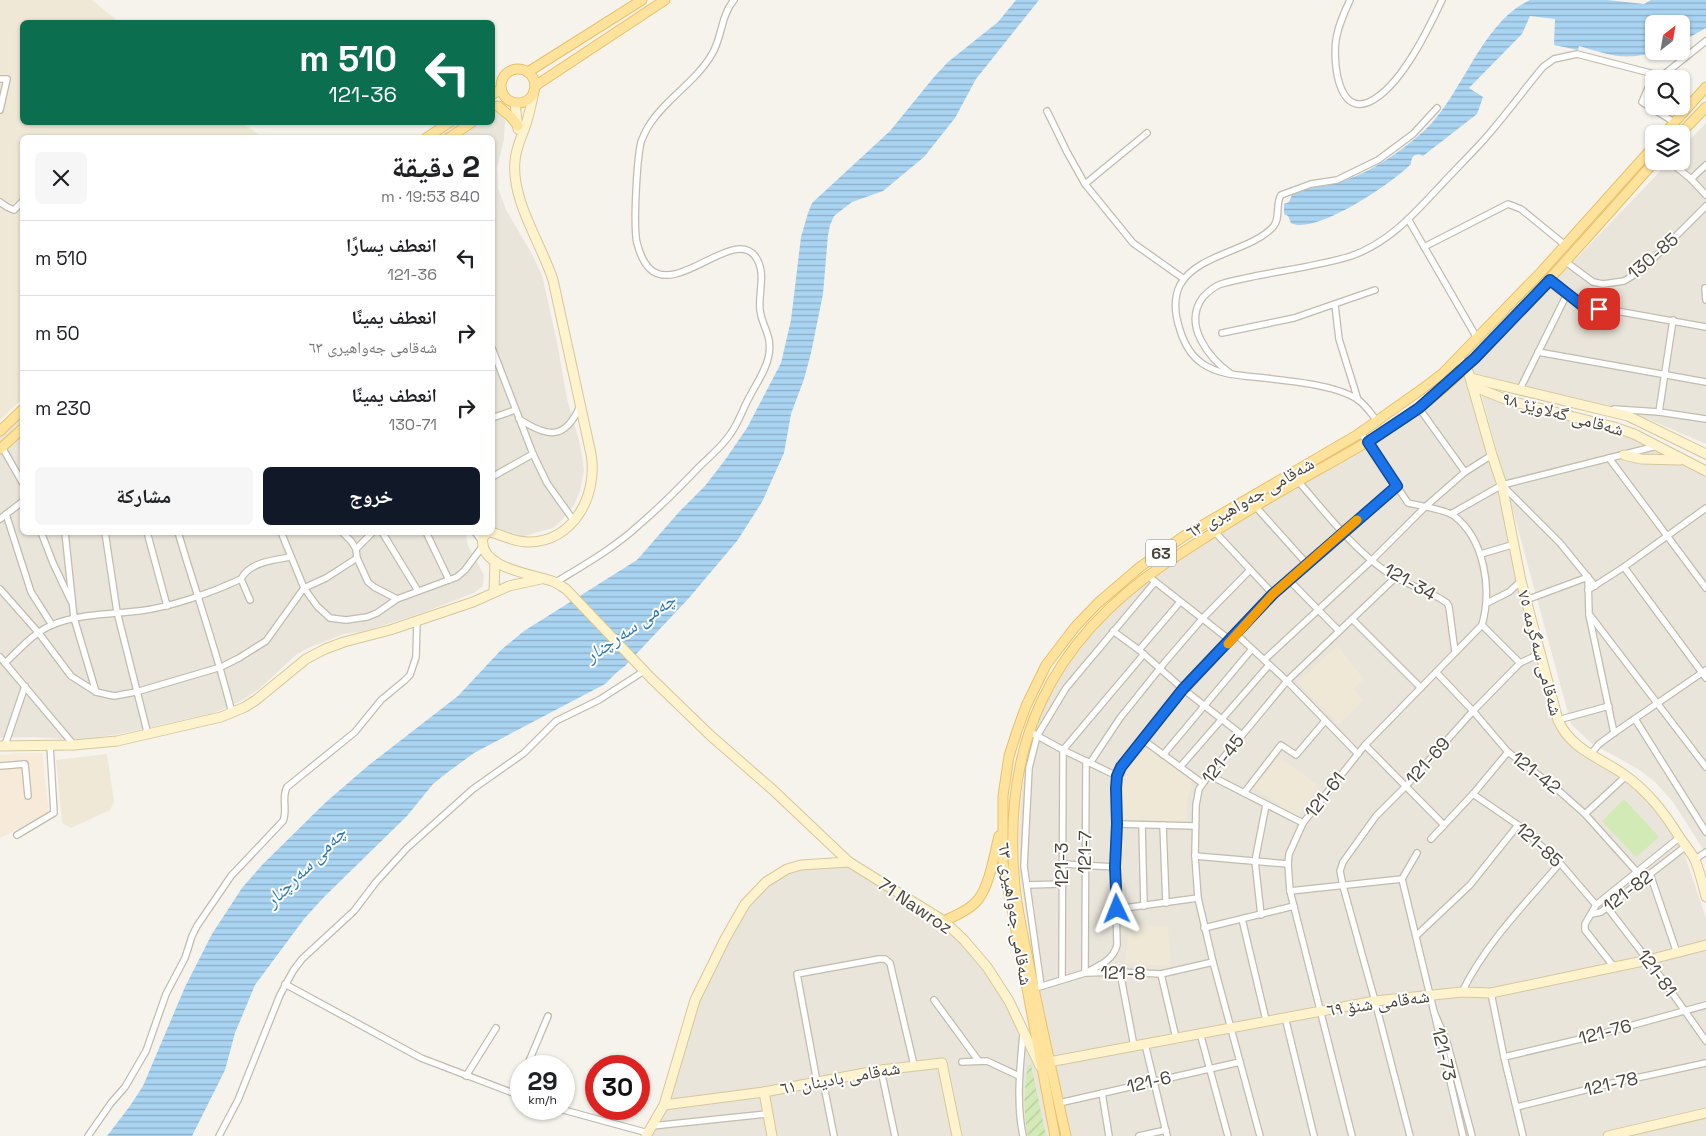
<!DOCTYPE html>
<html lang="ar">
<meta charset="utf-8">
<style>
:root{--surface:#fff;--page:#f6f6f6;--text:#202124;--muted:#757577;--line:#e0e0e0;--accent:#111827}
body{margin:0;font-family:"Space Grotesk","Noto Naskh Arabic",sans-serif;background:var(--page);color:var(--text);direction:rtl;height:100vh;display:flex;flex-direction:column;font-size:19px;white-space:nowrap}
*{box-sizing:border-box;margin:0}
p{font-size:16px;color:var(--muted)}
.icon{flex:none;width:28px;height:28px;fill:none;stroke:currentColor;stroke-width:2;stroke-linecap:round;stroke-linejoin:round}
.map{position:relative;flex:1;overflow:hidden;direction:ltr}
.details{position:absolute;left:20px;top:135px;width:475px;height:400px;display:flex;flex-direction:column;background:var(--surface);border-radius:8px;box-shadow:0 1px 4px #0004;direction:rtl}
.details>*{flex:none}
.hud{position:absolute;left:20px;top:20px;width:475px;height:105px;border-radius:8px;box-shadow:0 1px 4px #0004;direction:rtl;background:#0b6e4f;color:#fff;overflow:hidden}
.needle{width:32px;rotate:31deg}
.tools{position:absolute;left:1645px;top:15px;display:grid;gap:10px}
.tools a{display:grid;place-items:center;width:45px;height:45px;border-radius:8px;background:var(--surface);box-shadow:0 1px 4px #0004;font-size:25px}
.speed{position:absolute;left:510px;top:1055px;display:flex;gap:10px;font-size:25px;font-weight:700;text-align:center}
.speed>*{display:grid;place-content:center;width:65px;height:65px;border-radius:50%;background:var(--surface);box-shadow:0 1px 4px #0004;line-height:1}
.speed small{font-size:12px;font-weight:400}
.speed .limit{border:8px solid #d22;background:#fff;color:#111}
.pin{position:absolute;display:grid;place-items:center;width:42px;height:42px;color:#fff;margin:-21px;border-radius:10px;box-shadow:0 2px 8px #0006}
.me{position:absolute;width:55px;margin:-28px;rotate:358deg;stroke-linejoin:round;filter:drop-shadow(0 0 4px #0008)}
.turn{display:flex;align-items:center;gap:18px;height:105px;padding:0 15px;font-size:22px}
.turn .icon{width:65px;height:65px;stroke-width:2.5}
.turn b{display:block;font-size:35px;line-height:42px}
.round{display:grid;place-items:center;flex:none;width:52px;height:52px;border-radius:8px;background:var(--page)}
.head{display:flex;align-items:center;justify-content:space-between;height:85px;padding:0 15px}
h1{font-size:30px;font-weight:700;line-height:38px}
.cta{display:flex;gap:10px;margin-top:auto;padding:10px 15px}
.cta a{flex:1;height:58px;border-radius:8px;background:var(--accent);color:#fff;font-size:20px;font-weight:700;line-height:58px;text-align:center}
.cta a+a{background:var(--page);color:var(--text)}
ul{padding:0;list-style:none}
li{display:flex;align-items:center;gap:15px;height:75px;padding:0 15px;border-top:1px solid var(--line)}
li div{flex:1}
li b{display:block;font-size:19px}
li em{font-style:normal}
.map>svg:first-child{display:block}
</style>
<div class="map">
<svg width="1706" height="1136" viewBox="0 0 1706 1136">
<defs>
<pattern id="garden-furrows" width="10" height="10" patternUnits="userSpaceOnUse" patternTransform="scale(1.25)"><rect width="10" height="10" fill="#d2eab5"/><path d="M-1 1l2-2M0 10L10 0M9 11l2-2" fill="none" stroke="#b6ca9c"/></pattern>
<pattern id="water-rules" width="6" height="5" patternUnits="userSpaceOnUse" patternTransform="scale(1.25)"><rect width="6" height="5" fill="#a9d4f2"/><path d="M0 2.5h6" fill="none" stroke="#8caec5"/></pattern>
</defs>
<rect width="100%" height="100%" fill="#f6f3ec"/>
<g fill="#eae5da">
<polygon points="493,99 505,121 504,139 497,168 498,188 506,210 532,254 542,275 557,342 567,399 580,444 584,470 580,491 574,505 562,520 553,528 524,536 493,528 492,138 431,138 454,123 492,122"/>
<polygon points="1706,123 1706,444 1648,419 1475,375 1471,368 1670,161 1681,161 1681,149"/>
<polygon points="1465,374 1490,460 1553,721 1557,731 1572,746 1628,781 1651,802 1681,844 1706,918 1706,1136 1071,1136 1039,991 1020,876 1019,831 1022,789 1034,731 1046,700 1069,664 1089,637 1113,610 1154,575 1293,488"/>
<polygon points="1481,393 1499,402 1520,408 1554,415 1625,435 1706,472 1706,858 1703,849 1673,802 1655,782 1638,769 1591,743 1571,724"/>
<polygon points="22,415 22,532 469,533 466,535 468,546 484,575 483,586 474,593 422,613 365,631 344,634 308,648 296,655 259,689 241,701 214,713 119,734 78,740 33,737 0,738 0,436"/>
<polygon points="842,863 937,920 978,959 1008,1002 1046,1079 1058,1136 643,1136 666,1103 687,1024 731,925 780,873"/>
</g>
<polygon fill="#f7ead8" points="20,753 42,753 49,813 0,838 0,755"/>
<g fill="#efe8d6">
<polygon points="0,0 92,0 119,22 22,22 22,122 243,123 262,137 22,138 22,399 0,420"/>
<polygon points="1338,646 1364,680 1353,689 1364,700 1339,725 1297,682"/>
<polygon points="1146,748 1192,780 1187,802 1187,824 1123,823 1122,788 1128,769"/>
<polygon points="107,754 114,802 110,810 71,828 62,823 56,760"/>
<polygon points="1279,757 1319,786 1297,817 1254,787"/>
<polygon points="1129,924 1168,927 1171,966 1125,963"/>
</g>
<path fill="url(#garden-furrows)" d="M 1028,1065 L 1031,1065 L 1046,1136 L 1028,1136 C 1023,1113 1024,1088 1028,1065 Z"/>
<polygon fill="#d2eab5" points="1624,799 1659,837 1636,857 1602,821"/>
<g fill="url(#water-rules)">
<polygon points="1016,0 1039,0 976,79 955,118 924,157 883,191 852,202 834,216 830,225 828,235 823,294 811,353 804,379 791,414 784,453 762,502 737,541 689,598 625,666 616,673 605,684 474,753 448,772 433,784 407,816 325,896 304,919 255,985 235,1033 225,1070 192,1136 107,1136 130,1106 143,1086 185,987 212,934 242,888 262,865 326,802 369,765 458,696 501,650 524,631 637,560 679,512 705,486 725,460 747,428 781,363 791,320 801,237 808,213 812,203 890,131 934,77 948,62 998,22"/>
<path d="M 1530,0 L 1607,0 L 1644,4 L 1651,0 L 1706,0 L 1706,28 L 1681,42 L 1681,24 L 1654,24 L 1654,51 L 1659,51 C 1624,61 1613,56 1579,46 L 1578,50 L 1554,45 L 1555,19 L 1530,16 L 1522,34 L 1469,88 L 1483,97 L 1477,114 L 1423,156 C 1416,152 1411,156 1411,164 C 1394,182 1315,236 1291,223 L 1288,216 L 1284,214 L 1284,204 L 1289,202 L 1292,195 C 1308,187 1322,186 1339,182 C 1371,173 1402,151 1426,129 C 1464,92 1481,23 1530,0 Z"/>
</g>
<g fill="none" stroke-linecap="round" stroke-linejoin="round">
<g stroke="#c2bbae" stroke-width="8">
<g id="street">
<path d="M 1350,0 C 1344,13 1338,26 1336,40 C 1333,59 1337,116 1369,102 C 1400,88 1428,30 1442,0"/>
<polyline points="1654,74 1662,76 1706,41"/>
<polyline points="0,79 7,79 0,110"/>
<polyline points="1047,111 1067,152 1085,184 1133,243 1184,279"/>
<polyline points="1669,161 1691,179 1706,195"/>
<polyline points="1691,179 1706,165"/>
<polyline points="1085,184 1147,133"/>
<polyline points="0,202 7,207 14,210 22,202"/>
<polyline points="1408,219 1477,338"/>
<polyline points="1424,247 1508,204 1521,209 1565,245"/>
<polyline points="1566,262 1593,282 1603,284 1624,281 1642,270 1706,206"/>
<polyline points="1550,280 1583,305 1706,327"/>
<polyline points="1705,288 1706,300"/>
<polyline points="1335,305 1339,339 1358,400"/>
<polyline points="1222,333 1294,318 1375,290"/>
<polyline points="492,348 533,454 547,483 574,521"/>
<polyline points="1538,352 1706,382"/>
<path d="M 1231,374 C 1209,358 1182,325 1203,297 C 1208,292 1214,286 1221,284 C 1231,281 1241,279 1251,277 C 1284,270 1319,266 1351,256 C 1389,243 1415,213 1442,184 C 1455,170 1468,157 1481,143 C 1503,119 1522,92 1543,67 L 1554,59 L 1577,54 L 1654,74 L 1642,102 L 1674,122"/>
<polyline points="1520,389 1567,294"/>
<polyline points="1419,408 1465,472"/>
<polyline points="1614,409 1659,412 1706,419"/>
<polyline points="1659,412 1673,320"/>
<polyline points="492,418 515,410"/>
<path d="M 519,419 C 547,437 565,441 580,406"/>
<path d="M 1378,422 C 1372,415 1365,404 1357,399 C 1333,384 1282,380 1254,377 C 1236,375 1218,374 1203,364 C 1191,356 1184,343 1180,330 C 1175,315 1173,299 1180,285 C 1197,254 1251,251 1273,227 C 1281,218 1275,204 1281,195 L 1311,184 L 1337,180 L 1378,160 L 1413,134 L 1437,108"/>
<polyline points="2,447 22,482"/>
<polyline points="1609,458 1706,588"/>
<polyline points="492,477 533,454"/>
<path d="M 1298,481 C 1326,513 1353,549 1388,573 C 1405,585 1428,589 1447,603 L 1449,607 L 1455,652"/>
<polyline points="1502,485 1560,543 1595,586"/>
<polyline points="1256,507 1307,564"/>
<polyline points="6,514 31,592 52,625"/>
<polyline points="1451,514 1502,485 1657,446"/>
<polyline points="0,519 22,502"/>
<polyline points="41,532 53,563 71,601"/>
<polyline points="65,532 74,618 96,692"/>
<polyline points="105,532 117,612 148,735"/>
<polyline points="147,532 167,606"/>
<path d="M 178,532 C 196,593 217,652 232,713"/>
<polyline points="281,532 304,588 326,578 357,558"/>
<polyline points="342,532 351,541 356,549 357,558 368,582 374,587 397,599"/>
<polyline points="382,532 418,591"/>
<polyline points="426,532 449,580"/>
<polyline points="475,532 482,541"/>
<polyline points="1215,532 1273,594"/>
<polyline points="356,549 373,532"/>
<polyline points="1481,554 1515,544"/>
<polyline points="1624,567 1706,678"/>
<polyline points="1148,576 1231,641"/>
<polyline points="1588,577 1589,614 1706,767"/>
<polyline points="241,579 250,600"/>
<polyline points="1289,580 1339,631"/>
<path d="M 556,582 C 584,565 614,548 639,525 C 660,507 680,487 699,467 C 710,456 723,446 731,433 C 739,422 743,408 750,396 C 757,382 767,369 769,354 C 772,334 762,327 760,310 C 758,292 767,272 755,256 C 733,228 678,295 650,269 C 643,262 639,251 637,243 C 633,226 637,159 641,142 C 643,137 645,132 648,127 C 665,99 696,82 712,54 C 722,38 721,15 734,0"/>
<polyline points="0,589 38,632 71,676 96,692 114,696 136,692 221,667 239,658 266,641 304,588 317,606 330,618 346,620 367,617 377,613 397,599 457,577 465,570 482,547"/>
<polyline points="1588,590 1624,567 1706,508"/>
<polyline points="1526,600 1588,577"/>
<polyline points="1487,603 1509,592 1521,581"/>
<polyline points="1589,615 1614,733"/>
<polyline points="1352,619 1421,688"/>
<polyline points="1482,625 1520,663"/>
<polyline points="1113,631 1139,650 1183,689 1242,735"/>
<polyline points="1236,634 1287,681 1358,754"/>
<polyline points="1139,650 1180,602"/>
<polyline points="0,657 74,745"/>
<polyline points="1264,660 1372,560 1425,507 1465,472 1492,455"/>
<path d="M 5,663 C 19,650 33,633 52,625 C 79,614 110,614 139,611 C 171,607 211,593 241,579 C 250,562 273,560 291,557"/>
<polyline points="1436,672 1473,711 1508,752 1558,790 1585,814 1637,872"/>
<polyline points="1635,719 1706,832"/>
<polyline points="1558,720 1609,706"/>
<polyline points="1034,734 1063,750 1117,776"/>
<polyline points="1142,739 1202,783"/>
<polyline points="5,745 25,686"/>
<polyline points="1365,745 1444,825"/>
<polyline points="1163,755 1252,649"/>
<polyline points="1590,755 1599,744 1614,733 1706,670"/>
<path d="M 1086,761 L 1085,973 C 1098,966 1113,961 1117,945 L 1115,867 L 1117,824 L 1116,788 L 1117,776 L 1121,767 L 1183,689 L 1273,594 L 1397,486"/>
<polyline points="1090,763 1120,718 1165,662 1202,619 1250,570"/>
<polyline points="0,766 25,764 28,796"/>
<polyline points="1180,767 1269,665"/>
<polyline points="1209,775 1303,823"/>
<polyline points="1244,793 1281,745 1296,755 1325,721"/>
<polyline points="1473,794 1518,825 1560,863 1596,905"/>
<polyline points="1585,814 1626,776"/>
<polyline points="1117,824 1195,826"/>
<polyline points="1142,825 1144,906"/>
<polyline points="1163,825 1166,903"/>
<polyline points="17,835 54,813 50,745"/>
<polyline points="1431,839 1473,794 1508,752"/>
<polyline points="1195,856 1288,864"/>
<polyline points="1694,860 1706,852"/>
<polyline points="1062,864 1115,867"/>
<polyline points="1650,874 1677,953"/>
<polyline points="1402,879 1434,1012"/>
<polyline points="1402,879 1417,853"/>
<polyline points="1027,885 1062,884"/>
<polyline points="1290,891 1402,879"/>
<polyline points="1607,907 1663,980 1706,1041"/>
<polyline points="1117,909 1198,898"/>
<polyline points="1592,914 1601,912 1686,846"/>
<polyline points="1261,915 1255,861 1266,805"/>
<polyline points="1242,919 1266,1020"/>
<polyline points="1204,928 1294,906"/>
<polyline points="1416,936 1470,885 1518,825"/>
<polyline points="1614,967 1585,930 1585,924 1596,905 1680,837"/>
<polyline points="1120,972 1134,1046"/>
<polyline points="1161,974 1176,1038"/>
<polyline points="1062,979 1063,750 1144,654"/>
<polyline points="285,984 421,1058 521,1096"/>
<polyline points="1041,986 1024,866 1029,768 1037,736 1066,688 1155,582"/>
<polyline points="1039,987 1085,973 1120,972 1161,974 1213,962"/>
<path d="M 1462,992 C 1486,943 1525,904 1560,863"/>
<polyline points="1491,993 1504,1057 1523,1136"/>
<polyline points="934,1000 978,1060"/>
<polyline points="1285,1017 1314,1136"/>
<polyline points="1200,1033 1228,1136"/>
<polyline points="1145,1044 1167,1136"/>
<polyline points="1504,1057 1593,1036 1706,1005"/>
<polyline points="962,1062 987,1061 1019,1076"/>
<polyline points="527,1066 548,1016"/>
<polyline points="881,1070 895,1136"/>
<polyline points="466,1076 496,1028"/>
<polyline points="823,1081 834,1136"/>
<polyline points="817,1082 797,974 879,959 885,959 890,963 914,1065"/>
<polyline points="1102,1093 1109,1136"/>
<polyline points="515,1094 521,1080"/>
<polyline points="1059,1103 1240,1062"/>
<polyline points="1517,1107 1613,1083 1706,1063"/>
<polyline points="560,1109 648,1133"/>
<polyline points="652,1126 767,1114"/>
<path d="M 88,1136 L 111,1103 L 125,1087 L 146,1051 L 166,994 L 185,958 L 192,936 L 197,926 L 231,876 L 283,821 C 288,810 281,798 287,787 L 355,732 L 381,700 L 404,681 L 410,675 L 416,657 L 417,621"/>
<polyline points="219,1136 238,1100 280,995 293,971 302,959 354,911 376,882 407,848 473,789 524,753 556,721 599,700 644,671"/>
<path d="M 1023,1136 C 1016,1102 1020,1068 1023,1034"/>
<polyline points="1139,1136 1166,1130"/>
<polyline points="1260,1136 1213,962 1198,898 1195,856 1196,805 1199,789 1209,775 1287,681 1396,577"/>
<path d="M 1352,1136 L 1290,891 L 1288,864 L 1289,854 L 1303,823 L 1365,745 L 1482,625 C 1492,589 1485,539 1453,515 C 1445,510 1418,505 1408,503 L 1361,433"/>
<polyline points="1410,1136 1375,1001 1343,886 1340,871 1343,862 1376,816 1406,786 1473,711 1520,663 1541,653"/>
<polyline points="1463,1136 1434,1012 1447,1042 1472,1136"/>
</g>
</g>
<g stroke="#d6c79b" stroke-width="11">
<g id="secondary">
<polyline points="515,103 518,129"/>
<path d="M 1458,359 L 1466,367 L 1469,374 L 1492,455 L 1502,485 L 1521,581 L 1558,720 C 1570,748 1598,757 1622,773 C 1647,790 1664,812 1680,838 C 1685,845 1691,852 1695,860 C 1700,872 1703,885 1706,897"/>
<polyline points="1470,378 1628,416 1706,454"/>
<polyline points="1472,386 1510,401 1614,427 1634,434 1706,471"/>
<polyline points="1624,455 1641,459 1680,460"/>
<path d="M 488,532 L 483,537 C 477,568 532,574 552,581 C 557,583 561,586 566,589 L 651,678 L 711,736 L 773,790 L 849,862 L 944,921 L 964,940 L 987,967 L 1009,1001 L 1040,1066"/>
<path d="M 491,532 C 504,536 515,542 528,542 C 574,542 598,495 591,454 L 553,280 C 541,243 511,200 515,161 C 516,146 523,135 527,121 C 530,111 532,101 534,91"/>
<polyline points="494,592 495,561"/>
<polyline points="0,746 74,745 117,741 221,717 245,707 256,700 306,659 325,649 344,642 390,630 473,602 509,586 541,579"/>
<polyline points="1049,1062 1375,1001 1462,992 1491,993 1648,960 1706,945"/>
<polyline points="764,1092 772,1136"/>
<polyline points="664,1105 764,1092 881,1070 942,1063 957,1136"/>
<polyline points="646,1136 664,1105 695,1000 725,939 745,904 766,882 787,869 801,865 849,862"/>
<polyline points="1608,1136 1706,1113"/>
</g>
</g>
<g stroke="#e6c16a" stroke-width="11">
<g id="primary">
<circle cx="518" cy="86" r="17"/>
<polyline points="528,72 642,0"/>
<polyline points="535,86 665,0"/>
<polyline points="492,95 501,89"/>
<polyline points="498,106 511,117 518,126"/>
<polyline points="1664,134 1706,87"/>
<polyline points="1680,134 1706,107"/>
<polyline points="426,138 450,122"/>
<polyline points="449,138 472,122"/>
<polyline points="0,431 22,410"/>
<polyline points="0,449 22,429"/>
<path d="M 944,921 C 954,916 966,912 975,903 C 989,890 994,855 999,836"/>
<polyline points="1055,1136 1003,862 1003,796 1009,756 1017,731 1026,706 1046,665 1075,627 1098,603 1140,567 1184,536 1357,435 1422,389 1443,373 1542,271 1654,146"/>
<path d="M 1066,1136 C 1054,1082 1042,1028 1031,974 C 1025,945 1018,915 1015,886 C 1001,746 1049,642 1166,563 C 1210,534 1256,505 1302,479 C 1341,457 1380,436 1416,410 C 1454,382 1487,347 1518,313 C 1565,263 1610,212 1655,161"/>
</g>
</g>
<use href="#street" stroke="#fff" stroke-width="5.5"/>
<use href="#secondary" stroke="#fff3cd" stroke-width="9"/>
<use href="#primary" stroke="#ffe39c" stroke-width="9"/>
</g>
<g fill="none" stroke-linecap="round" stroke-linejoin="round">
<g stroke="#114b97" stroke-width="12">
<polyline id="route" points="1117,909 1115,867 1117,824 1116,788 1117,776 1121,767 1183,689 1273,594 1397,486 1368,442 1419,408 1475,358 1550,280 1583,306 1599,309"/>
</g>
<use href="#route" stroke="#1a73e8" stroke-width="9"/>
<polyline stroke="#f59e0b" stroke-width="9" points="1228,644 1273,594 1357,520"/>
</g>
<g text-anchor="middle" stroke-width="4" stroke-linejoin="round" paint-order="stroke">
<rect fill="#fff" stroke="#817c74" stroke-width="1" x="1146" y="539.5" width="30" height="27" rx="4"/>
<g font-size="16" font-weight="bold" fill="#4b4439">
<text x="1161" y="559">63</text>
</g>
<g font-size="18" fill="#4b4439" stroke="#fff">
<text transform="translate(1653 256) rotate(-41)" y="6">130-85</text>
<text transform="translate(1563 414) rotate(15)" y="6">شەقامی گەلاوێژ ٩٨</text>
<text transform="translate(1250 498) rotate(-30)" y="6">شەقامی جەواهیری ٦٣</text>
<text transform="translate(1410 582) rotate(29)" y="6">121-34</text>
<text transform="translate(1540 653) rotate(75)" y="6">شەقامی سەگرمە ٧٥</text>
<text transform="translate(1223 759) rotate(-52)" y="6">121-45</text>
<text transform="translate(1428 761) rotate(-48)" y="6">121-69</text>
<text transform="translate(1536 773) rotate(38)" y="6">121-42</text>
<text transform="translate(1325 795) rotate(-52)" y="6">121-61</text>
<text transform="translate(1539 845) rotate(42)" y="6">121-85</text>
<text transform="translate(1085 852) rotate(-89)" y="6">121-7</text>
<text transform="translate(1062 865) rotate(-90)" y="6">121-3</text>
<text transform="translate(1628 891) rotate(-37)" y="6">121-82</text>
<text transform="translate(915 906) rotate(34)" y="6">71 Nawroz</text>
<text transform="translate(1015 914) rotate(81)" y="6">شەقامی جەواهیری ٦٣</text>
<text transform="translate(1123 973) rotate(1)" y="6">121-8</text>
<text transform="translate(1657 973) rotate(54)" y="6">121-81</text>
<text transform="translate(1378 1003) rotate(-8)" y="6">شەقامی شنۆ ٦٩</text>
<text transform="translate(1605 1032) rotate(-15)" y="6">121-76</text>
<text transform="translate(1444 1054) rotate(77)" y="6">121-73</text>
<text transform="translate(840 1078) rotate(-10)" y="6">شەقامی بادینان ٦١</text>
<text transform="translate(1149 1082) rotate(-13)" y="6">121-6</text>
<text transform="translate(1611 1084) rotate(-13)" y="6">121-78</text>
</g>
<g font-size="19" font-style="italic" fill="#2e7ab2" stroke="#fff">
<text transform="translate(630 627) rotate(-35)" y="7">چەمی سەرچنار</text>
<text transform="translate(305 866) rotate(-45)" y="7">چەمی سەرچنار</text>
</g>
</g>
</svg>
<div class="tools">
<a><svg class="needle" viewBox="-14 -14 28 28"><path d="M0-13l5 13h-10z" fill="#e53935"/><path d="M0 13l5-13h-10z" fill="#757577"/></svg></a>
<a><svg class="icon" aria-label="search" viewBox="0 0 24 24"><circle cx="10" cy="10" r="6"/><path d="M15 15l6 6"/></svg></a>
<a><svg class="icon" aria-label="layers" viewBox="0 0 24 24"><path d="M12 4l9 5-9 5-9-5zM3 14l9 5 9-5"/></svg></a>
</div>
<div class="speed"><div>29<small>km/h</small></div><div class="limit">30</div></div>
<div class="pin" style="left:1599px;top:309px;background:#d93025"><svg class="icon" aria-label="arrive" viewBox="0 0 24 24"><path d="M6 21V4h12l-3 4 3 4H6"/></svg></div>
<svg class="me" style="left:1117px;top:909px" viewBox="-20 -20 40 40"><path d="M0-17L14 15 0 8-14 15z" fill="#1a73e8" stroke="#fff" stroke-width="4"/></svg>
<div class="hud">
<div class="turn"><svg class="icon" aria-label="left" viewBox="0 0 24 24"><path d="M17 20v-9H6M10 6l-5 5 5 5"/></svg><div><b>510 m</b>121-36</div></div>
</div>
<section class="details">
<div class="head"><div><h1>2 دقيقة</h1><p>840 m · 19:53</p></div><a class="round"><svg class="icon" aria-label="close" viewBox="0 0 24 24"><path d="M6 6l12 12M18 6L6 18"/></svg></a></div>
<ul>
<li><svg class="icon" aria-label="left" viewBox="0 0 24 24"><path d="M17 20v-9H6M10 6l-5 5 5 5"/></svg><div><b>انعطف يسارًا</b><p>121-36</p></div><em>510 m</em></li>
<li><svg class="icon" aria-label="right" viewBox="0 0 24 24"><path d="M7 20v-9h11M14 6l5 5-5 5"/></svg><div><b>انعطف يمينًا</b><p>شەقامی جەواهیری ٦٣</p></div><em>50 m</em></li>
<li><svg class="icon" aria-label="right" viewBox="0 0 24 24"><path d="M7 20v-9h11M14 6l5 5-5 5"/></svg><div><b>انعطف يمينًا</b><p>130-71</p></div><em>230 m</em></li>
</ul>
<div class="cta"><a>خروج</a><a>مشاركة</a></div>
</section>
</div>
